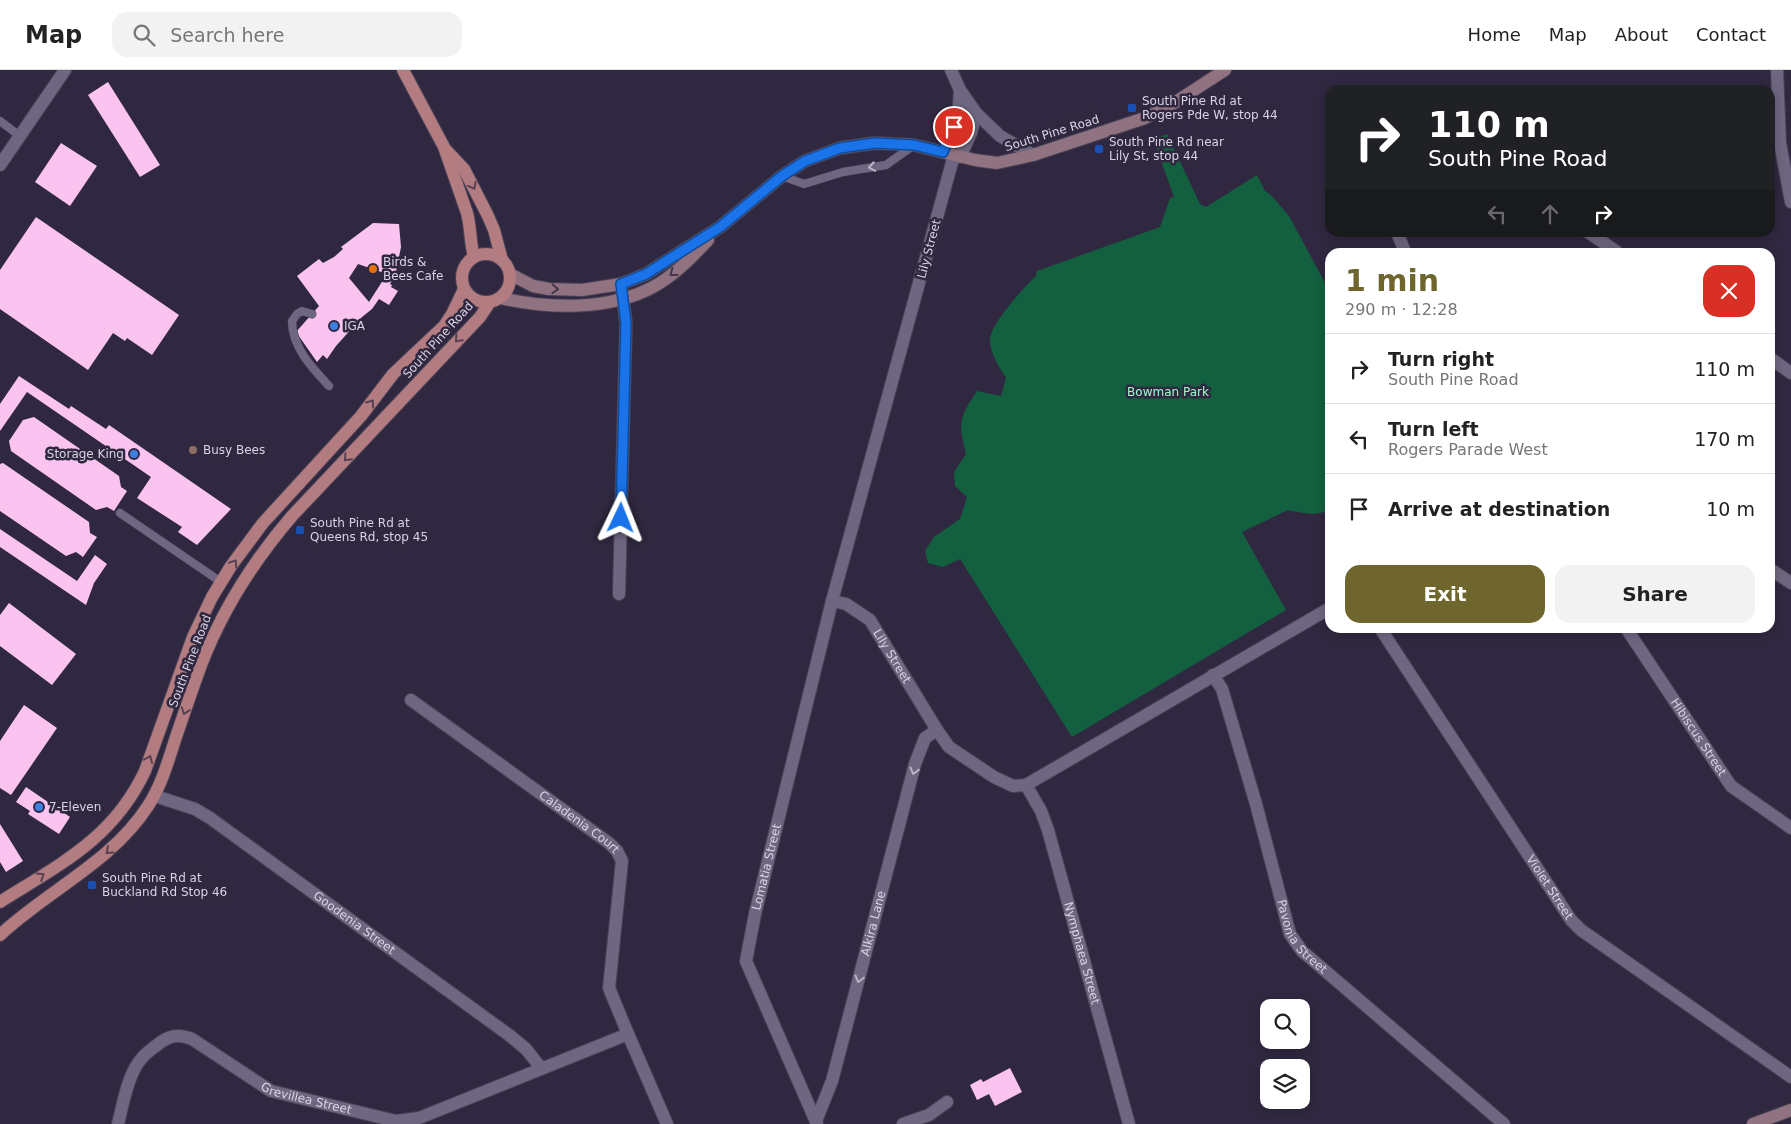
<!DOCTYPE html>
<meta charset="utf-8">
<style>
:root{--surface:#fff;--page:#f2f2f2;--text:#222;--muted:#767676;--line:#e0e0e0;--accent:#6e662c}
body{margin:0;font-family:"DejaVu Sans",sans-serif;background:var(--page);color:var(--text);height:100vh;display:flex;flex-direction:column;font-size:19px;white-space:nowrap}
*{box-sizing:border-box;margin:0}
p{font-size:16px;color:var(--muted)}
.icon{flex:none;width:28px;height:28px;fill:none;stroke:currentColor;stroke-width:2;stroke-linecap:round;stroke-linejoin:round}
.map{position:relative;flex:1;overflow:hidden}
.drawer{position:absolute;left:1325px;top:178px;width:450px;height:385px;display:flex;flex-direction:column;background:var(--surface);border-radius:15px;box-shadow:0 2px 12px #0003}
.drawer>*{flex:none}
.banner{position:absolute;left:1325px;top:15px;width:450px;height:152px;border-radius:15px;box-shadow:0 2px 12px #0003;background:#202124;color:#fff;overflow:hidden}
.controls{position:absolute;left:1260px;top:929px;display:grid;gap:10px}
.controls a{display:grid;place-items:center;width:50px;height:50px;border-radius:10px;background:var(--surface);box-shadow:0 2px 12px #0003;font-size:25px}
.pin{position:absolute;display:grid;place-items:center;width:42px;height:42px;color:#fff;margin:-21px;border:2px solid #fff;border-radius:50%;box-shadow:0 1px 5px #0007}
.me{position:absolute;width:55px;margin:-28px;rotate:2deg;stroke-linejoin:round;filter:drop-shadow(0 0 4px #0008)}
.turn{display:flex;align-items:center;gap:18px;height:105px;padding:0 20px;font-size:22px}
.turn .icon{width:65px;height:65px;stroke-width:2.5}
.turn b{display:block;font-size:35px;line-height:42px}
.lanes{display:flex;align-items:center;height:48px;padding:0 20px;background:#0003;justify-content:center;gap:25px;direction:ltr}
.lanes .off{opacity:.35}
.round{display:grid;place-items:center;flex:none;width:52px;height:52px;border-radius:15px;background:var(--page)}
.summary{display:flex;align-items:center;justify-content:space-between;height:85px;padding:0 20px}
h1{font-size:30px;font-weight:700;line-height:38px;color:var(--accent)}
.button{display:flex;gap:10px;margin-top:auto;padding:10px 20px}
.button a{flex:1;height:58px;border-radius:15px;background:var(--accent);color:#fff;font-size:20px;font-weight:700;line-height:58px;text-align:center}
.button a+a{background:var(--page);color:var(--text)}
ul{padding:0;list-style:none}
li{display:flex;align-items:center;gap:15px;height:70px;padding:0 20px;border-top:1px solid var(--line)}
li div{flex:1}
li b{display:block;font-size:19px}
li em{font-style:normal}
header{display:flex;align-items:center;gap:30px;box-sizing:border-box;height:70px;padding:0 25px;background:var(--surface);border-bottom:1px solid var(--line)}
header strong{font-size:24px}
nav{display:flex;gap:28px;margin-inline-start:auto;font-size:18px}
.search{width:350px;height:45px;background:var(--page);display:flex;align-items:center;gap:12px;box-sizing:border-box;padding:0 18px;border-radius:15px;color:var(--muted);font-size:19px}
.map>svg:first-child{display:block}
</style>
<header>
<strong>Map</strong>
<div class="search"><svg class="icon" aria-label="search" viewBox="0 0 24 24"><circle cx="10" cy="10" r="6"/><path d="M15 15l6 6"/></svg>Search here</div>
<nav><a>Home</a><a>Map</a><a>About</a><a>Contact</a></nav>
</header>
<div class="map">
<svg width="1791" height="1054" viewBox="0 0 1791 1054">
<rect width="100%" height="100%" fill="#302840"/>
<path fill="#136040" d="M 1167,64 L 1200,134 L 1206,137 L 1257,105 L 1265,121 L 1271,125 L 1289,146 L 1330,222 L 1330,439 C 1317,447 1302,443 1288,440 L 1242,462 L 1286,540 L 1072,667 L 962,492 L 960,489 L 943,497 L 928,493 L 925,481 L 934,467 L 960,449 L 967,427 L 955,416 L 954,402 L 966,384 C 958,352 959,348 977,321 L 1001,326 L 1006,308 C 1000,298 989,282 990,269 C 991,254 1024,217 1036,206 L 1037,201 L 1160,157 L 1170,128 L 1174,127 L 1153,69 Z"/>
<g fill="#fbc3f0" fill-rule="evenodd">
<polygon points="108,12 160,95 140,107 88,25"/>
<polygon points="61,73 97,96 70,136 35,112"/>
<polygon points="36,147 179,245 152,285 127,268 125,271 113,263 88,300 0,239 0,200"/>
<path d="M 373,153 L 399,154 L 401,177 L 396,202 L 390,214 L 392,215 L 391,217 L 398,221 L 389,235 L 379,229 L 372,239 L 362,247 L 336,276 L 327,289 L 323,285 L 317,292 L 296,262 L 319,236 L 297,206 L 319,189 L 323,193 L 334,187 L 343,179 L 341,177 ZM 358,194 L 387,204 L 369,232 L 349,208 Z"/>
<polygon points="19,306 69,339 71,336 106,359 109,355 231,439 197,475 178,462 182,457 137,428 151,407 27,322 0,361 0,334"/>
<polygon points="34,347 119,406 121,417 127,421 114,441 107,437 96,440 11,381 9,371 23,350"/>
<polygon points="3,393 89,452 90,463 97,467 83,487 76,482 66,486 0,441 0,394"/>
<polygon points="0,459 77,511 95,485 107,494 94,513 86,535 0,477"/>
<polygon points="9,533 76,584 52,615 0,576 0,545"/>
<polygon points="24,635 57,658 11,725 0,718 0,671"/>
<polygon points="26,717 70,747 59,764 28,744 30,741 16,732"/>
<polygon points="0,754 23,791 6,802 0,792"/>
<polygon points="1010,998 1022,1022 995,1036 989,1024 977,1030 970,1015 981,1009 983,1012"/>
</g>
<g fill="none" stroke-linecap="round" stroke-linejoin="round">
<g stroke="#4a4357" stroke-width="9">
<g id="lane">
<polyline points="0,51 20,66"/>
<polyline points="782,106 804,114 843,102 886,95 914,75"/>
<path d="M 312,244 L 302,241 L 297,244 L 292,251 C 292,277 312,298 329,316"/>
<polyline points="120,443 221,512"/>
</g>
</g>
<g stroke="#4a4357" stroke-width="14">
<g id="street">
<polyline points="951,0 960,20 976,43 971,63 960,87"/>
<polyline points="1777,0 1780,73 1791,132"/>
<polyline points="976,43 1000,66 1033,85"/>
<polyline points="943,82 958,49 960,20"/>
<path id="s1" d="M 954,85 L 832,531 L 846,534 L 870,550 L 937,660 L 949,677 L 994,707 L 1013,716 L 1026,715 L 1330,538"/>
<polyline points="0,95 65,0"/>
<polyline points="1397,162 1405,182"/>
<polyline points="1588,162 1617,182"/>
<polyline points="1770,288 1791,303"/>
<polyline points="1770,499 1791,513"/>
<polyline points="619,524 626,253 621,214"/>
<path id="s2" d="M 1380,558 L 1571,850 L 1581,860 L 1791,1007"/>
<path id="s3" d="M 1626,558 L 1731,716 L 1791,758"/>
<path id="s4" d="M 1213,605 L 1222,619 L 1256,734 L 1290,864 L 1302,881 L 1504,1054"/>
<path id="s5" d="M 411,630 L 609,773 L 617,781 L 622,791 L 609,918 L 628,964"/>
<path id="s6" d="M 1026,715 L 1041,741 L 1048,760 L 1129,1054"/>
<path id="s7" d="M 155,726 L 195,739 L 210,748 L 509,965 L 526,979 L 541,998"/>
<path id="s8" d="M 816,1051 L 832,1011 L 915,694 L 925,668 L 937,660"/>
<path id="s9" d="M 118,1054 C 123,1034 128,1003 142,988 C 146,983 152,979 157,975 C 168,966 178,963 192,969 L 271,1021 L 396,1051 L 419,1048 L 628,964 L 667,1054"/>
<path id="s10" d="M 817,1054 L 746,891 L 755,844 L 832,531"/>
<polyline points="903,1054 929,1045 947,1032"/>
</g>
</g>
<g stroke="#4a4357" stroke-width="14">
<g id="secondary">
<polyline points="510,204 533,216 549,219 582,220 621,214 646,204 720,157 782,106 805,91 840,78 875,73 914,75 975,90 997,93 1033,85 1145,48 1171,35 1225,0"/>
<path d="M 500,228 C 548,239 608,241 653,217 C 675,205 691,188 708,170"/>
<polyline points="1753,1054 1791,1040"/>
</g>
</g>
<g stroke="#4a4357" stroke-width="14">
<g id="primary">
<path d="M 403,0 L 444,77 L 467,143 C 471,158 470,173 474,187"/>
<polyline points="447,81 464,99 488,146 494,160 502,190"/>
<circle cx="486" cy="208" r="24"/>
<path d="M 0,832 C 60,794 113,769 145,701 L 193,567 L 212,527 L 231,496 L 263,453 L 361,346 L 393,304 L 444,256 L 452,244 L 464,219"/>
<path d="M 0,865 C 48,820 111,793 148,736 C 161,716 168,692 175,670 C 182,649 189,629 196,609 C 217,548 250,495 292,446 L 480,247 L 490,232"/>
</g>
</g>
<use href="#lane" stroke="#6f6781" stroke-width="8"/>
<use href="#street" stroke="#6f6781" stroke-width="12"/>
<use href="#secondary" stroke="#917281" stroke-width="12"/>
<use href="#primary" stroke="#b37c80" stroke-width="12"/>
</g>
<defs><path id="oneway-chevron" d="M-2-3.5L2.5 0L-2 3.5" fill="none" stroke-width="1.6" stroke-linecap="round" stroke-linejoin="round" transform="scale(1.25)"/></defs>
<g stroke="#b8b3c5">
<use href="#oneway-chevron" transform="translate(872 97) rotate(170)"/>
<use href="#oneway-chevron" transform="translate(914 701) rotate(105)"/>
<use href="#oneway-chevron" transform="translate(859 909) rotate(105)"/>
</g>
<g stroke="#574153">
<use href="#oneway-chevron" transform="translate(473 116) rotate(62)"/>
<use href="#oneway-chevron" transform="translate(458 269) rotate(133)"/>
<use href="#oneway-chevron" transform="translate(371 333) rotate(-54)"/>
<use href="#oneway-chevron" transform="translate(347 388) rotate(133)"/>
<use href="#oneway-chevron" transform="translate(234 493) rotate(-56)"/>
<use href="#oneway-chevron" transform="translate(185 641) rotate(109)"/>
<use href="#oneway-chevron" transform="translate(149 689) rotate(-68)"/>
<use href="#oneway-chevron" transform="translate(109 781) rotate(138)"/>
<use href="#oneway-chevron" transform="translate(41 806) rotate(-32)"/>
</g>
<g stroke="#43374d">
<use href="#oneway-chevron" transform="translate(673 203) rotate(143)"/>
<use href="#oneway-chevron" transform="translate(555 219) rotate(3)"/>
</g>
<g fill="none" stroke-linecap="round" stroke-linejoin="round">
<g stroke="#114b97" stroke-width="12">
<polyline id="route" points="621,448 626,253 621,214 646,204 720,157 782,106 805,91 840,78 875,73 914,75 943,82 954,57"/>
</g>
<use href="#route" stroke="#1a73e8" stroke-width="9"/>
</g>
<g fill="#1a4fb4" stroke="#302840" stroke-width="2">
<rect x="1127" y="33" width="10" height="10" rx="2.5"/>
<rect x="1094" y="74" width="10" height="10" rx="2.5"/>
<rect x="295" y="455" width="10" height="10" rx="2.5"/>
<rect x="87" y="810" width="10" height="10" rx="2.5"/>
</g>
<circle fill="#e8710a" stroke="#302840" stroke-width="2" cx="373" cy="199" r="5"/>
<g fill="#3f7fe0" stroke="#302840" stroke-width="2">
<circle cx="334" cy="256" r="5"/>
<circle cx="134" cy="384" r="5"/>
<circle cx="39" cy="737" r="5"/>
</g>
<circle fill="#8d6e63" stroke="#302840" stroke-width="2" cx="193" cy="380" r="5"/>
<g text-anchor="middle" stroke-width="5" stroke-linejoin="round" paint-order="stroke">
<g font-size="12" fill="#d8d3e2" stroke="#302840" text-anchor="start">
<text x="1142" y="35">South Pine Rd at<tspan x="1142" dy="14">Rogers Pde W, stop 44</tspan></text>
<text x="1109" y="76">South Pine Rd near<tspan x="1109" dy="14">Lily St, stop 44</tspan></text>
<text x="383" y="196">Birds &amp;<tspan x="383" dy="14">Bees Cafe</tspan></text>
<text x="344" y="260">IGA</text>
<text x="203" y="384">Busy Bees</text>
<text x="124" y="388" text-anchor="end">Storage King</text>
<text x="310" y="457">South Pine Rd at<tspan x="310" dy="14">Queens Rd, stop 45</tspan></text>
<text x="49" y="741">7-Eleven</text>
<text x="102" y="812">South Pine Rd at<tspan x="102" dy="14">Buckland Rd Stop 46</tspan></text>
</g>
<g font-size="12" fill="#d8d3e2" stroke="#302840">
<text transform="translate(1052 63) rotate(-17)" y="4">South Pine Road</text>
<text transform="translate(929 179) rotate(-75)" y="4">Lily Street</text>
<text transform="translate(438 270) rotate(-48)" y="4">South Pine Road</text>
<text dy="4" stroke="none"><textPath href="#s1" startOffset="548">Lily Street</textPath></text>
<text transform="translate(190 591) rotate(-69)" y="4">South Pine Road</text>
<text dy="4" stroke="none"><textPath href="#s3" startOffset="131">Hibiscus Street</textPath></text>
<text dy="4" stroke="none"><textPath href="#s5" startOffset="208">Caladenia Court</textPath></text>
<text dy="4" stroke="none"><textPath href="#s10" startOffset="274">Lomatia Street</textPath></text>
<text dy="4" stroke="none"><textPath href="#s2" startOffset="310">Violet Street</textPath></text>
<text dy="4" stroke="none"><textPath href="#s7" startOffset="238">Goodenia Street</textPath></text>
<text dy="4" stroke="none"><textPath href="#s8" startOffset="206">Alkira Lane</textPath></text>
<text dy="4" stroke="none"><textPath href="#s4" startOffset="279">Pavonia Street</textPath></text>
<text dy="4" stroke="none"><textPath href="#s6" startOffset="178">Nymphaea Street</textPath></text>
<text dy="4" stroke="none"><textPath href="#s9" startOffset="259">Grevillea Street</textPath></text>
</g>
<g font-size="12" fill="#9ffbcb" stroke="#302840">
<text x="1168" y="326">Bowman Park</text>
</g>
</g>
</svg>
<div class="controls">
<a><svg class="icon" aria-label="search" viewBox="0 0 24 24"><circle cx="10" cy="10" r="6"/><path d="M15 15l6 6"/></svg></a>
<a><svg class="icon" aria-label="layers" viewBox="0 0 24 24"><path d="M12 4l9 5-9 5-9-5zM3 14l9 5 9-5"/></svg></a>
</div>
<div class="pin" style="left:954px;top:57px;background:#d93025"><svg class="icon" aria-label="arrive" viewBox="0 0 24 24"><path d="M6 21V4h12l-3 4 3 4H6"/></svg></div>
<svg class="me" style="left:621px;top:448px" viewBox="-20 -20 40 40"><path d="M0-17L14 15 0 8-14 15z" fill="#1a73e8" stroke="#fff" stroke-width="4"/></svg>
<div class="banner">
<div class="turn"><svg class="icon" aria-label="right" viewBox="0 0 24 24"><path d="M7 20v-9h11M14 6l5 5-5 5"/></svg><div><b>110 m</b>South Pine Road</div></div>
<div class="lanes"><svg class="icon off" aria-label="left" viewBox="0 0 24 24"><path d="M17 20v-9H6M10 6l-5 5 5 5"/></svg><svg class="icon off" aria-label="ahead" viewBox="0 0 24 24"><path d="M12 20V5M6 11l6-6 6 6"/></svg><svg class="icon" aria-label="right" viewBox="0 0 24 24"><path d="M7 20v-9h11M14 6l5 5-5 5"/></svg></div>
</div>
<section class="drawer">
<div class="summary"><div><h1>1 min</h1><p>290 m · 12:28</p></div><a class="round" style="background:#d93025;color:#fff"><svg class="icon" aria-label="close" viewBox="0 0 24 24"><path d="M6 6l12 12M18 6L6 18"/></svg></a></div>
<ul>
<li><svg class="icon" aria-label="right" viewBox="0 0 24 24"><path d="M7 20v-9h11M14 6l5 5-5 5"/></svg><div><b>Turn right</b><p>South Pine Road</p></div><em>110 m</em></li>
<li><svg class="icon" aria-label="left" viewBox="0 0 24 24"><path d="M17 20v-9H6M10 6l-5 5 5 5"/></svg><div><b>Turn left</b><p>Rogers Parade West</p></div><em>170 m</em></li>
<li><svg class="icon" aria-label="arrive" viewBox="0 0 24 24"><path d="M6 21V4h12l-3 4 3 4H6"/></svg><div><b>Arrive at destination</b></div><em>10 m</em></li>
</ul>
<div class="button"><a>Exit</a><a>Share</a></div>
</section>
</div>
